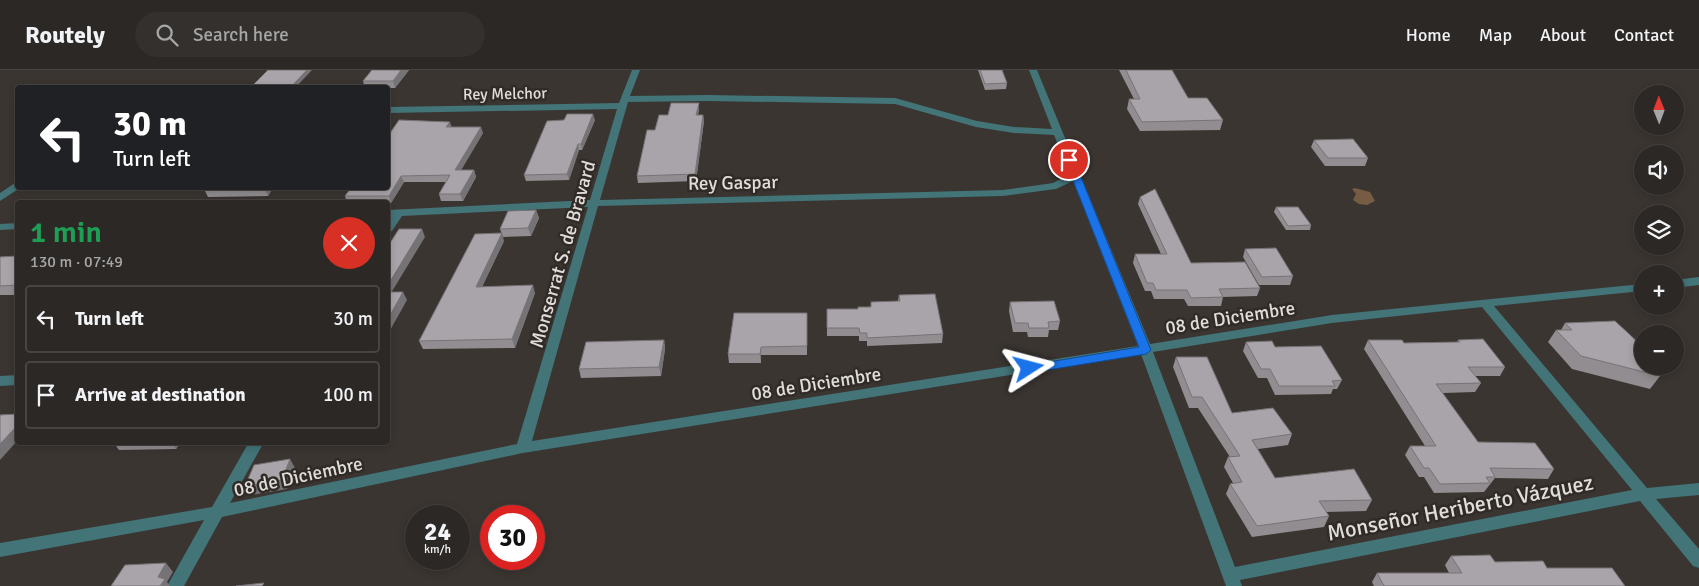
<!DOCTYPE html>
<meta charset="utf-8">
<style>
:root{--surface:#2c2825;--page:#34302d;--text:#f1f3f6;--muted:#a6a6a7;--line:#484442}
body{margin:0;font-family:Signika,sans-serif;background:var(--page);color:var(--text);height:100vh;display:flex;flex-direction:column;font-size:19px;white-space:nowrap}
*{box-sizing:border-box;margin:0}
p{font-size:16px;color:var(--muted)}
.icon{flex:none;width:28px;height:28px;fill:none;stroke:currentColor;stroke-width:2;stroke-linecap:round;stroke-linejoin:round}
.map{position:relative;flex:1;overflow:hidden}
.side{position:absolute;left:15px;top:130px;width:375px;height:245px;display:flex;flex-direction:column;background:var(--surface);border-radius:5px;box-shadow:0 2px 8px #0003,0 0 0 1px var(--line)}
.side>*{flex:none}
.banner{position:absolute;left:15px;top:15px;width:375px;height:105px;border-radius:5px;box-shadow:0 2px 8px #0003,0 0 0 1px var(--line);background:#202124;color:#fff;overflow:hidden}
.needle{width:32px;rotate:359deg}
.buttons{position:absolute;left:1634px;top:15px;display:grid;gap:10px}
.buttons a{display:grid;place-items:center;width:50px;height:50px;border-radius:50%;background:var(--surface);box-shadow:0 2px 8px #0003,0 0 0 1px var(--line);font-size:25px}
.speed{position:absolute;left:405px;top:435px;display:flex;gap:10px;font-size:25px;font-weight:700;text-align:center}
.speed>*{display:grid;place-content:center;width:65px;height:65px;border-radius:50%;background:var(--surface);box-shadow:0 2px 8px #0003,0 0 0 1px var(--line);line-height:1}
.speed small{font-size:12px;font-weight:400}
.speed .limit{border:8px solid #d22;background:#fff;color:#111}
.pin{position:absolute;display:grid;place-items:center;width:42px;height:42px;color:#fff;margin:-21px;border:2px solid #fff;border-radius:50%;box-shadow:0 1px 5px #0007}
.me{position:absolute;width:55px;margin:-28px;rotate:81deg;stroke-linejoin:round;filter:drop-shadow(0 0 4px #0008)}
.turn{display:flex;align-items:center;gap:18px;height:105px;padding:0 15px;font-size:22px}
.turn .icon{width:65px;height:65px;stroke-width:2.5}
.turn b{display:block;font-size:35px;line-height:42px}
.round{display:grid;place-items:center;flex:none;width:52px;height:52px;border-radius:26px;background:var(--page)}
.head{display:flex;align-items:center;justify-content:space-between;height:85px;padding:0 15px}
h1{font-size:30px;font-weight:600;line-height:38px;color:#1e9e55}
ul{padding:0;list-style:none}
li{display:flex;align-items:center;gap:15px;height:68px;margin:0 10px 8px;padding:0 5px;border:2px solid var(--line);border-radius:5px}
li div{flex:1}
li b{display:block;font-size:19px}
li em{font-style:normal}
header{display:flex;align-items:center;gap:30px;box-sizing:border-box;height:70px;padding:0 25px;background:var(--surface);border-bottom:1px solid var(--line)}
header strong{font-size:24px}
nav{display:flex;gap:28px;margin-inline-start:auto;font-size:18px}
.search{width:350px;height:45px;background:var(--page);display:flex;align-items:center;gap:12px;box-sizing:border-box;padding:0 18px;border-radius:28px;color:var(--muted);font-size:19px}
.map>svg:first-child{display:block}
</style>
<header>
<strong>Routely</strong>
<div class="search"><svg class="icon" aria-label="search" viewBox="0 0 24 24"><circle cx="10" cy="10" r="6"/><path d="M15 15l6 6"/></svg>Search here</div>
<nav><a>Home</a><a>Map</a><a>About</a><a>Contact</a></nav>
</header>
<div class="map">
<svg width="1699" height="516" viewBox="0 0 1699 516">
<rect width="100%" height="100%" fill="#3a3531"/>
<polygon fill="#755c43" points="1355,118 1370,122 1375,131 1367,135 1359,134 1353,130 1356,124 1352,119"/>
<g fill="none" stroke-linecap="round" stroke-linejoin="round">
<g fill="#427478" fill-rule="evenodd">
<path d="M 632,0 L 640,0 L 630,26 L 708,25 L 895,28 L 977,51 L 1014,57 L 1052,59 L 1029,0 L 1037,0 L 1150,274 L 1332,245 L 1642,214 L 1642,221 L 1494,236 L 1647,418 L 1699,413 L 1699,425 L 1656,429 L 1699,479 L 1699,498 L 1693,496 L 1640,431 L 1240,510 L 1242,516 L 1226,516 L 1141,284 L 523,383 L 222,447 L 184,516 L 167,516 L 204,450 L 0,487 L 0,473 L 212,437 L 249,372 L 264,372 L 230,433 L 517,374 L 588,137 L 402,146 L 392,161 L 388,162 L 388,151 L 391,146 L 388,146 L 388,140 L 590,130 L 617,39 L 388,43 L 388,37 L 619,33 ZM 708,31 L 895,34 L 976,57 L 1014,63 L 1054,65 L 1070,104 L 1053,113 L 1003,120 L 600,130 L 628,32 ZM 1073,111 L 1138,276 L 532,371 L 598,136 L 1003,126 L 1056,119 ZM 1482,237 L 1632,420 L 1235,497 L 1153,282 L 1332,253 Z"/>
<polygon points="18,111 18,118 20,118 0,131 0,123"/>
<polygon points="18,153 18,159 0,160 0,154"/>
<polygon points="1699,207 1699,215 1675,218 1675,210"/>
<polygon points="18,305 18,315 0,316 0,306"/>
</g>
</g>
<g fill="#918d91">
<polygon points="372,0 409,0 395,18 365,18 363,11"/>
<polygon points="978,0 1002,0 1007,13 1006,19 985,20"/>
<polygon points="1119,0 1172,0 1188,28 1223,50 1220,60 1140,61 1127,39 1129,29 1134,29"/>
<polygon points="699,33 699,39 698,45 703,45 704,51 696,111 638,113 637,106 655,60 668,45"/>
<polygon points="595,50 582,80 579,80 569,110 526,111 524,105"/>
<polygon points="451,57 483,63 461,100 474,100 476,107 463,131 441,131 439,124 446,112 404,112 391,133 347,132 345,126"/>
<polygon points="1314,70 1368,88 1365,96 1325,96 1311,77"/>
<polygon points="206,118 283,118 280,121 271,121 268,126 208,127 204,119"/>
<polygon points="1140,127 1191,193 1260,218 1257,226 1223,227 1221,236 1188,236 1184,229 1154,229 1151,221 1145,221 1133,193 1135,184 1161,184 1138,134"/>
<polygon points="1276,137 1311,155 1310,160 1286,160 1274,142"/>
<polygon points="536,140 539,148 531,166 503,167 500,159"/>
<polygon points="504,171 482,217 535,223 515,278 423,279 419,271"/>
<polygon points="1245,179 1293,206 1290,215 1259,215 1243,187"/>
<polygon points="18,186 18,225 0,225 0,187"/>
<polygon points="899,225 943,264 942,273 867,276 867,271 859,271 859,266 827,266 827,239 858,239 898,231"/>
<polygon points="1010,232 1060,251 1058,260 1049,260 1048,267 1028,267 1027,262 1013,262 1009,241"/>
<polygon points="807,243 807,285 761,285 761,293 729,293 728,284"/>
<polygon points="1565,253 1660,306 1650,319 1572,299 1548,272 1556,260 1561,260"/>
<polygon points="664,270 665,279 661,306 581,308 579,299"/>
<polygon points="1368,270 1404,273 1457,272 1458,270 1505,297 1500,306 1475,306 1481,313 1475,322 1443,323 1478,372 1554,399 1548,409 1495,408 1484,422 1434,423 1424,407 1419,407 1405,385 1410,376 1425,376 1364,279"/>
<polygon points="1246,272 1275,277 1342,310 1337,319 1333,319 1331,324 1275,325 1267,308 1258,308 1243,281"/>
<polygon points="1176,287 1232,343 1292,364 1288,375 1258,379 1275,408 1372,430 1366,441 1326,442 1329,446 1324,457 1252,467 1226,424 1230,414 1233,413 1224,397 1228,387 1230,387 1198,338 1189,338 1173,297"/>
<polygon points="113,372 181,372 176,379 119,380"/>
<polygon points="1451,486 1547,498 1625,516 1374,516 1372,512 1377,503 1449,503 1445,495"/>
</g>
<g fill="#767376">
<polygon points="307,0 312,0 295,18 290,18"/>
<polygon points="401,0 409,0 395,18 393,11"/>
<polygon points="699,33 699,39 697,51 696,45"/>
<polygon points="593,44 595,50 582,80 581,74"/>
<polygon points="703,45 704,51 696,111 695,104"/>
<polygon points="450,52 452,58 446,57"/>
<polygon points="481,57 483,63 457,107 455,100"/>
<polygon points="578,74 579,80 569,110 567,104"/>
<polygon points="474,100 476,107 463,131 460,124"/>
<polygon points="401,106 404,112 391,133 389,126"/>
<polygon points="264,118 270,118 271,121 268,126"/>
<polygon points="536,140 539,148 531,166 528,158"/>
<polygon points="422,159 425,167 388,228 388,215"/>
<polygon points="502,163 504,171 478,225 476,217"/>
<polygon points="533,215 535,223 515,278 512,269"/>
<polygon points="403,222 407,230 388,264 388,249"/>
<polygon points="664,270 665,279 661,306 659,297"/>
<polygon points="761,277 761,293 760,284"/>
<polygon points="18,355 18,370 0,390 0,374"/>
<polygon points="172,372 181,372 176,379"/>
<polygon points="290,389 295,398 287,419 251,425 245,416"/>
<polygon points="166,493 173,502 167,512 170,516 160,516 158,507"/>
</g>
<g fill="#a9a4a9" stroke="#767376">
<polygon points="268,0 307,0 290,18 250,18"/>
<polygon points="372,0 401,0 393,11 363,11"/>
<polygon points="980,0 1002,0 1007,13 985,14"/>
<polygon points="1126,0 1172,0 1188,28 1207,28 1223,50 1142,52 1129,29 1140,29"/>
<polygon points="671,33 699,33 696,45 703,45 695,104 637,106 647,60 655,60 659,45 668,45"/>
<polygon points="567,44 593,44 581,74 578,74 567,104 524,105 547,51 564,50"/>
<polygon points="399,50 450,52 446,57 481,57 455,100 474,100 460,124 439,124 450,105 401,106 389,126 345,126 351,118 388,118 388,66"/>
<polygon points="1353,69 1368,88 1328,88 1314,70"/>
<polygon points="206,118 265,118 204,119"/>
<polygon points="1155,119 1191,193 1245,192 1260,218 1219,219 1223,227 1191,228 1187,220 1156,220 1153,213 1147,213 1135,184 1167,184 1140,127"/>
<polygon points="1276,137 1298,137 1311,155 1288,156"/>
<polygon points="536,140 528,158 500,159 508,141"/>
<polygon points="399,159 422,159 388,215 388,176"/>
<polygon points="502,163 476,217 533,215 512,269 419,271 475,164"/>
<polygon points="1276,178 1293,206 1262,207 1245,179"/>
<polygon points="18,186 18,215 0,216 0,187"/>
<polygon points="388,222 403,222 388,249"/>
<polygon points="935,224 943,264 867,268 867,263 860,263 859,258 827,258 827,239 858,239 858,237 871,237 871,232 900,231 899,225"/>
<polygon points="1054,231 1060,251 1048,252 1049,258 1029,258 1028,253 1015,253 1010,232"/>
<polygon points="734,243 807,243 807,276 761,277 760,284 728,284"/>
<polygon points="1615,251 1642,276 1642,296 1657,296 1660,306 1581,286 1556,260 1572,260 1565,253"/>
<polygon points="1483,269 1505,297 1468,297 1481,313 1436,314 1478,372 1535,373 1554,399 1490,398 1495,407 1486,407 1490,413 1440,414 1429,398 1424,398 1410,376 1436,376 1368,270 1402,270 1404,273 1460,272 1458,270"/>
<polygon points="664,270 659,297 579,299 586,272"/>
<polygon points="1272,271 1275,277 1321,276 1342,310 1332,311 1335,316 1279,316 1270,299 1261,299 1246,272"/>
<polygon points="1176,287 1207,287 1232,343 1273,338 1292,364 1252,370 1275,408 1354,399 1372,430 1319,431 1329,446 1257,456 1230,414 1242,412 1228,387 1240,386 1202,327 1192,327"/>
<polygon points="18,344 18,355 0,374 0,345"/>
<polygon points="290,389 282,410 245,416 254,395"/>
<polygon points="1490,485 1495,492 1543,491 1547,498 1612,498 1625,516 1384,516 1377,503 1462,503 1451,486"/>
<polygon points="166,493 158,507 165,509 160,516 111,516 125,495"/>
<polygon points="264,513 262,516 236,516"/>
</g>
<polygon fill="#1a73e8" stroke="#114b97" points="1066,88 1069,88 1074,90 1151,280 1146,284 1029,303 1025,301 1023,298 1025,296 1139,277 1065,90"/>
<g text-anchor="middle" stroke-width="5" stroke-linejoin="round" paint-order="stroke">
<g font-size="16" fill="#e0ddda" stroke="#302b27">
<text transform="translate(505 23) rotate(-1)" y="6">Rey Melchor</text>
</g>
<g font-size="19" fill="#e0ddda" stroke="#302b27">
<text transform="translate(733 112) rotate(-1)" y="7">Rey Gaspar</text>
<text transform="translate(562 184) rotate(-74)" y="7">Monserrat S. de Bravard</text>
<text transform="translate(1230 247) rotate(-9)" y="7">08 de Diciembre</text>
<text transform="translate(816 313) rotate(-9)" y="7">08 de Diciembre</text>
<text transform="translate(298 406) rotate(-12)" y="7">08 de Diciembre</text>
</g>
<g font-size="22" fill="#e0ddda" stroke="#302b27">
<text transform="translate(1460 437) rotate(-11)" y="8">Monseñor Heriberto Vázquez</text>
</g>
</g>
</svg>
<div class="buttons">
<a><svg class="needle" viewBox="-14 -14 28 28"><path d="M0-13l5 13h-10z" fill="#e53935"/><path d="M0 13l5-13h-10z" fill="#a6a6a7"/></svg></a>
<a><svg class="icon" aria-label="sound" viewBox="0 0 24 24"><path d="M4 9h4l5-4v14l-5-4H4zM17 9q2 3 0 6"/></svg></a>
<a><svg class="icon" aria-label="layers" viewBox="0 0 24 24"><path d="M12 4l9 5-9 5-9-5zM3 14l9 5 9-5"/></svg></a>
<a>+</a>
<a>−</a>
</div>
<div class="speed"><div>24<small>km/h</small></div><div class="limit">30</div></div>
<div class="pin" style="left:1069px;top:90px;background:#d93025"><svg class="icon" aria-label="arrive" viewBox="0 0 24 24"><path d="M6 21V4h12l-3 4 3 4H6"/></svg></div>
<svg class="me" style="left:1029px;top:298px" viewBox="-20 -20 40 40"><path d="M0-17L14 15 0 8-14 15z" fill="#1a73e8" stroke="#fff" stroke-width="4"/></svg>
<div class="banner">
<div class="turn"><svg class="icon" aria-label="left" viewBox="0 0 24 24"><path d="M17 20v-9H6M10 6l-5 5 5 5"/></svg><div><b>30 m</b>Turn left</div></div>
</div>
<section class="side">
<div class="head"><div><h1>1 min</h1><p>130 m · 07:49</p></div><a class="round" style="background:#d93025;color:#fff"><svg class="icon" aria-label="close" viewBox="0 0 24 24"><path d="M6 6l12 12M18 6L6 18"/></svg></a></div>
<ul>
<li><svg class="icon" aria-label="left" viewBox="0 0 24 24"><path d="M17 20v-9H6M10 6l-5 5 5 5"/></svg><div><b>Turn left</b></div><em>30 m</em></li>
<li><svg class="icon" aria-label="arrive" viewBox="0 0 24 24"><path d="M6 21V4h12l-3 4 3 4H6"/></svg><div><b>Arrive at destination</b></div><em>100 m</em></li>
</ul>
</section>
</div>
